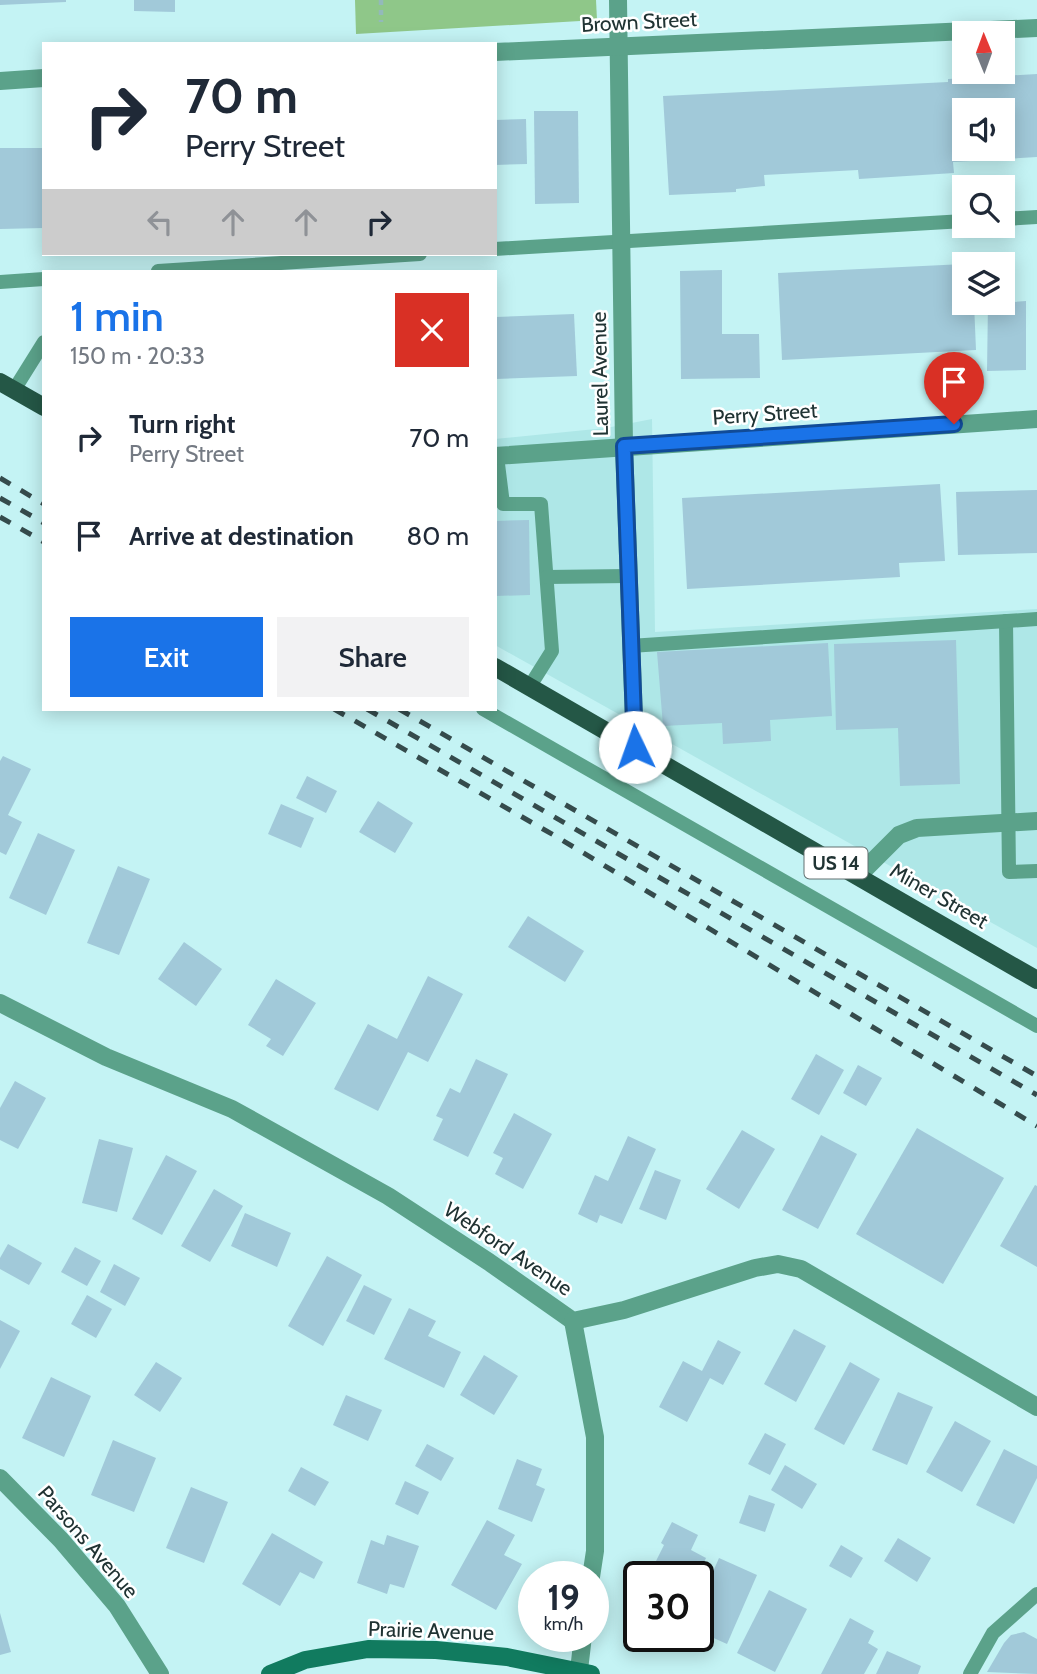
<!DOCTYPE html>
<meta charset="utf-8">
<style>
:root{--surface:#fff;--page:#f2f2f3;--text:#1f2937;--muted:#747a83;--accent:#1a73e8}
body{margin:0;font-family:Cabin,sans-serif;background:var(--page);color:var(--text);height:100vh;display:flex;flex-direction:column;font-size:26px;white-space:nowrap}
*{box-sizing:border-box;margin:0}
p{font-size:23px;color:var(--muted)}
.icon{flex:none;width:38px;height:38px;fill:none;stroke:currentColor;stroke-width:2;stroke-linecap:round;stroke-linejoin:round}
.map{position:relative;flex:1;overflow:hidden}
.panel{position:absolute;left:42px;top:270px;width:455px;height:441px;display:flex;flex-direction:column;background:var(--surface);border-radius:0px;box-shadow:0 4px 18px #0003}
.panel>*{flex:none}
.top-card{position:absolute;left:42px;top:42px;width:455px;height:214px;border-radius:0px;box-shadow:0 4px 18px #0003;background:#fff;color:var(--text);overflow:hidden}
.needle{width:46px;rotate:359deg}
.tools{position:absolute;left:952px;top:21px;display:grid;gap:14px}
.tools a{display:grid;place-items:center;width:63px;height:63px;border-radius:0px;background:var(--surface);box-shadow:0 4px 18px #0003;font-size:35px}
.speed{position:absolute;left:518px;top:1561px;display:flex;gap:14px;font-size:35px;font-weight:700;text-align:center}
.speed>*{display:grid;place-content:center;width:91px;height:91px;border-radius:50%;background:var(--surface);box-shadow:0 4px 18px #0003;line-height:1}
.speed small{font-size:18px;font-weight:400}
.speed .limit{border:4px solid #111;border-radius:10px;background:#fff;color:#111}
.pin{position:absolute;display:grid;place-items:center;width:60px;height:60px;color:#fff;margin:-72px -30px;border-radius:50% 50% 50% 0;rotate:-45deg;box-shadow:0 0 7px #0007}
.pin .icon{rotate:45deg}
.me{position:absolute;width:77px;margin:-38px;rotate:357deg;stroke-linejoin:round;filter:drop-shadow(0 0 5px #0008)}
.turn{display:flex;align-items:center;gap:24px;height:147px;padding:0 28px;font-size:32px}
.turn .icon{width:91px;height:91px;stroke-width:2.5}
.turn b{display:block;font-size:49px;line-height:60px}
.lanes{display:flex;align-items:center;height:66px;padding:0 28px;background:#0003;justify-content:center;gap:35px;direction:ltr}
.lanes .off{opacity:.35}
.round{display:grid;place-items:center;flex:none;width:74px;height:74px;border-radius:0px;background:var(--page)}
.headline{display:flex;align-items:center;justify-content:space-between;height:119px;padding:0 28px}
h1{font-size:42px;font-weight:600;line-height:52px;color:var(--accent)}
.cta{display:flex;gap:14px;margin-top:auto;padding:14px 28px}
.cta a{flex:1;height:80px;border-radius:0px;background:var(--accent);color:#fff;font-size:28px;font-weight:600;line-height:80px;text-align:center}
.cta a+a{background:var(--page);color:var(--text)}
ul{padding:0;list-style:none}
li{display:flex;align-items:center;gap:21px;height:98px;padding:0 28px}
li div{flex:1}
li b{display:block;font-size:26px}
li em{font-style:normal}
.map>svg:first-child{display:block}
</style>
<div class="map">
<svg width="1037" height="1674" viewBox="0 0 1037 1674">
<rect width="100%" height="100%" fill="#c4f3f4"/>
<polygon fill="#aee7e7" points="652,419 655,632 1037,609 1037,948 495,645 495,439 606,428"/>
<polygon fill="#8fc789" points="355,0 596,0 597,20 356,34"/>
<g fill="#a1c9d9" fill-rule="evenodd">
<polygon points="0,0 66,0 66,2 0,5"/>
<polygon points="134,0 175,0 175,12 134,11"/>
<path d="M 1037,74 L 1037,157 L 953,162 L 954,173 L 859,179 L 858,170 L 764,175 L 765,186 L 736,189 L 736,192 L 669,195 L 663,96 L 948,82 L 948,79 ZM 964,110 L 1003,110 L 1003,149 L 964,149 Z"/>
<polygon points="534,111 578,111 579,203 535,204"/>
<polygon points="526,119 527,164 495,165 495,120"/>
<polygon points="0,148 44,148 44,228 0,229"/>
<polygon points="988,261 1013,261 1014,302 1026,301 1026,370 987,371 988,303 1003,303 1003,264 988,264"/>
<polygon points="964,264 964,303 974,303 976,350 782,360 778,273"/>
<polygon points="722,270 722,334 759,334 760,378 681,379 680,271"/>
<polygon points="574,314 577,376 495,379 495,317"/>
<polygon points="940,484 945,561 899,563 900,577 687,589 682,498"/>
<polygon points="1037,490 1037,553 958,555 956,492"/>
<polygon points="529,520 530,595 495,596 495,521"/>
<polygon points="956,640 960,784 900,786 898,728 836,730 834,644"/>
<polygon points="828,643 832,716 770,720 771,741 723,744 722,723 663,726 657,652"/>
<polygon points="3,756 31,769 8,815 22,822 6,855 0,852 0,761"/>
<polygon points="307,776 337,791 326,813 296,798"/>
<polygon points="378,801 413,823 395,853 359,832"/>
<polygon points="281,804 314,818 301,848 268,834"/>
<polygon points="38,833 75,850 46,915 9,898"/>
<polygon points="118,866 150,879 119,955 87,943"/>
<polygon points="528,916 584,951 565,982 508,947"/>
<polygon points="184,942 222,969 196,1006 158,979"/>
<polygon points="428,976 463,994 428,1062 408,1052 378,1111 334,1089 368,1024 397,1039"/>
<polygon points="276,979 316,1003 283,1056 266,1046 271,1039 248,1025"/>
<polygon points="816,1054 844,1070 819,1115 791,1099"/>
<polygon points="476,1059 508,1074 468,1157 433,1140 443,1119 436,1116 450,1088 460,1093"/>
<polygon points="858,1065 882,1078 866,1106 843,1093"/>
<polygon points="15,1081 46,1098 18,1149 0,1140 0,1108"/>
<polygon points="514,1113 552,1134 523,1189 495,1174 503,1158 493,1153"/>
<polygon points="917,1128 1004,1178 943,1284 856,1234"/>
<polygon points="742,1130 775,1149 739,1209 706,1189"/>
<polygon points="821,1135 857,1154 818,1229 782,1210"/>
<polygon points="628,1136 656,1149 622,1224 600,1215 597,1223 578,1214 595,1175 608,1181"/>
<polygon points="99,1139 133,1148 117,1212 82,1203"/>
<polygon points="166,1155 197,1171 162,1235 132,1219"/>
<polygon points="655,1170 681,1180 666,1220 639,1209"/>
<polygon points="1035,1185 1037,1186 1037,1267 1000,1246"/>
<polygon points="214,1189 243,1206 210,1262 181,1246"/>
<polygon points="245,1213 291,1233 277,1267 231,1246"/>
<polygon points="8,1244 42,1263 29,1285 0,1269 0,1258"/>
<polygon points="75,1247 101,1261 87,1286 61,1272"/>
<polygon points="327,1256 362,1275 323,1346 288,1326"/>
<polygon points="114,1264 140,1278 125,1306 100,1292"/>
<polygon points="364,1285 392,1299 374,1335 346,1321"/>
<polygon points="87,1295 112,1309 96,1338 71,1324"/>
<polygon points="409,1308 436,1321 428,1336 461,1352 444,1388 384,1359"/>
<polygon points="0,1320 20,1331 0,1369"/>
<polygon points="794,1329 826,1346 796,1402 764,1384"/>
<polygon points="718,1340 741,1352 723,1385 710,1378 687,1422 659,1407 683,1361 702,1371"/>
<polygon points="484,1355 518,1376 494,1415 460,1395"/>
<polygon points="156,1362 182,1378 160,1412 134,1395"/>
<polygon points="850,1362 880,1379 844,1445 814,1429"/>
<polygon points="51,1377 91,1396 64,1457 22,1438"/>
<polygon points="898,1392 933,1407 907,1465 872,1450"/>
<polygon points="346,1395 382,1410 368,1441 333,1425"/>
<polygon points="955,1421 991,1441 962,1492 926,1472"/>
<polygon points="765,1433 786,1444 770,1475 748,1464"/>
<polygon points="113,1440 156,1458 134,1512 91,1495"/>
<polygon points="427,1444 454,1458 441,1481 415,1466"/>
<polygon points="1004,1449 1037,1466 1037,1478 1014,1524 976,1505"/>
<polygon points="517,1459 542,1469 536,1485 545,1489 532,1522 498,1509"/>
<polygon points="785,1465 817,1484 802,1509 771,1490"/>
<polygon points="301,1467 329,1482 315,1506 288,1491"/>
<polygon points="405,1481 429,1492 418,1515 395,1504"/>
<polygon points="191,1487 228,1502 204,1563 166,1548"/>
<polygon points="749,1495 775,1504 765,1532 739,1523"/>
<polygon points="487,1520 515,1535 504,1555 522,1564 496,1610 451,1585"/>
<polygon points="672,1522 698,1535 691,1550 706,1558 697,1577 648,1577 664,1545 661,1543"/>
<polygon points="272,1533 323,1562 314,1579 300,1572 280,1606 242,1584"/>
<polygon points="387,1535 419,1546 404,1588 390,1584 387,1594 357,1583 371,1540 384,1545"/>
<polygon points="898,1538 931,1558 917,1582 884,1561"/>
<polygon points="841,1545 863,1558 851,1578 829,1566"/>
<polygon points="719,1558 757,1575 727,1644 698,1631 698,1606"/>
<polygon points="769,1590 807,1609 775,1672 737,1653"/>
<polygon points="0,1613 11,1652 0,1655"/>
<polygon points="850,1618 874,1631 868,1643 878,1649 864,1674 821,1674"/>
<polygon points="1024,1632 1037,1639 1037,1674 987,1672 1004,1643 1011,1635"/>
<polygon points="887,1651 921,1666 918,1674 876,1674"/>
</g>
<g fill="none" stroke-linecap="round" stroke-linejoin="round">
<polyline stroke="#93b9ba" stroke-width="4.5" stroke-dasharray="5 5" stroke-linecap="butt" points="381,0 381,22"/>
<g stroke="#5ba28a" stroke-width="14">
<polyline points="1003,219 1037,217"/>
<polyline points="495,249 964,221"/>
<polyline points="158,271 420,254"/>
<polyline points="0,282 44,279"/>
<polyline points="14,390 44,342"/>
<polyline points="497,456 503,504 541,504 552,651 530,686"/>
<polyline points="547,577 628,576"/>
<polyline points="1006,621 1009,872 1037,871"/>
<polyline points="630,646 1037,619"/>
<polyline points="483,709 1037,1026"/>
<polyline points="970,1674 993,1633 1037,1594"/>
</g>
<g stroke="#5ba28a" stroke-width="18">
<polyline points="618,0 624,446 635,747"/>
<polyline points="495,52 1037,28"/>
<polyline points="0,81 44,78"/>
<polyline points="495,456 1037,419"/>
<polyline points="858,876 899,835 917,828 1037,821"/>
<polyline points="0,1003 106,1057 232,1109 388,1196 489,1262 573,1321 624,1310 755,1268 778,1264 801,1269 1037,1407"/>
<polyline points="573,1321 595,1437 595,1551 591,1577"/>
<polyline points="0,1478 61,1540 117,1606 160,1674"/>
<polyline points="579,1670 583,1636"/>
</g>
<polyline stroke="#117b5f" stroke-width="18" points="270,1674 305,1660 368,1649 436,1650 507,1657 591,1674"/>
<g stroke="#245746" stroke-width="18">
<polyline points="0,382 44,407"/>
<polyline points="495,667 1037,980"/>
</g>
<g stroke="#354b4c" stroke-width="5" stroke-dasharray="12 12" stroke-linecap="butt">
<polyline points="0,478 44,504"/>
<polyline points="0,498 44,523"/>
<polyline points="0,517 44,542"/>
<polyline points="334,709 557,837 1037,1126"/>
<polyline points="367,709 1037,1095"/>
<polyline points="399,709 1037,1076"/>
</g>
</g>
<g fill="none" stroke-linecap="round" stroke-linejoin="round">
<g stroke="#114b97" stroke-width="18">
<polyline id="route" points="635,747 624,446 954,424"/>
</g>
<use href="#route" stroke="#1a73e8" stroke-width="12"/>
</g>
<g text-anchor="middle" stroke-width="5" stroke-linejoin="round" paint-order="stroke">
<rect fill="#fff" stroke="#637070" stroke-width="2" x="804.5" y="847.5" width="63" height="31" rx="5"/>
<g font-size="19" font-weight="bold" fill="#203333">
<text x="836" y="870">US 14</text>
</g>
<g font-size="21" fill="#203333" stroke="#fff">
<text transform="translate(639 22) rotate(-3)" y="7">Brown Street</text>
<text transform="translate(600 374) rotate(-91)" y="7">Laurel Avenue</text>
<text transform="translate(765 414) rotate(-4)" y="7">Perry Street</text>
<text transform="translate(939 896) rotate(30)" y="7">Miner Street</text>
<text transform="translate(508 1249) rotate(34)" y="7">Webford Avenue</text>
<text transform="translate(88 1542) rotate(49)" y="7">Parsons Avenue</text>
<text transform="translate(431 1631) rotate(2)" y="7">Prairie Avenue</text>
</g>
</g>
</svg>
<div class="tools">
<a><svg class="needle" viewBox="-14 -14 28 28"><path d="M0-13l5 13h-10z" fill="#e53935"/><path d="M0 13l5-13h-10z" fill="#747a83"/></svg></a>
<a><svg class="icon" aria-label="sound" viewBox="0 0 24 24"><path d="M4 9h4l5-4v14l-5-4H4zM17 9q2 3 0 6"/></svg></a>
<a><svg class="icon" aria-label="search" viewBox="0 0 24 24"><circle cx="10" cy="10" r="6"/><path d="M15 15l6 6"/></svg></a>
<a><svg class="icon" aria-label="layers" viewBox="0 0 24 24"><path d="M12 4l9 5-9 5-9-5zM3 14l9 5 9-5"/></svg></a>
</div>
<div class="speed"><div>19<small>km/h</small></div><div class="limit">30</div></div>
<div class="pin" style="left:954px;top:424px;background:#d93025"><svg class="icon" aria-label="arrive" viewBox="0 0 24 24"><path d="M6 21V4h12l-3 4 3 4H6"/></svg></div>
<svg class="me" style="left:635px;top:747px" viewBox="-20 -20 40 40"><circle r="19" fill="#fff"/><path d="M0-13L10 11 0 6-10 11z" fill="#1a73e8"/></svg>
<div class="top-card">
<div class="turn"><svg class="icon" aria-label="right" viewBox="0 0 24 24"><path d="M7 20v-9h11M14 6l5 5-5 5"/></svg><div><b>70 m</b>Perry Street</div></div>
<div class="lanes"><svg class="icon off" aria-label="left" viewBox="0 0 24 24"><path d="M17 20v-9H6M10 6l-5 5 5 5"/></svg><svg class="icon off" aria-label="ahead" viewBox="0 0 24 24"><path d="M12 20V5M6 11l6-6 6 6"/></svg><svg class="icon off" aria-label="ahead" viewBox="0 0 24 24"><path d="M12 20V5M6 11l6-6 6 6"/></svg><svg class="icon" aria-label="right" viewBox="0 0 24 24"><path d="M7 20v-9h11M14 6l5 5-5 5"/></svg></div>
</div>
<section class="panel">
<div class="headline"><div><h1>1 min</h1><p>150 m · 20:33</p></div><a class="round" style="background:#d93025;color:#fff"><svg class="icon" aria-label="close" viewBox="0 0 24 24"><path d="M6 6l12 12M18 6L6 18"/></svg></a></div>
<ul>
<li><svg class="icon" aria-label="right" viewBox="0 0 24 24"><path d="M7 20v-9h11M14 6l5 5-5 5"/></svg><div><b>Turn right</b><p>Perry Street</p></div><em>70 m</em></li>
<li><svg class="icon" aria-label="arrive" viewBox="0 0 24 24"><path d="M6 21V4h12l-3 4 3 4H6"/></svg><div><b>Arrive at destination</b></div><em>80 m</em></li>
</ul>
<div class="cta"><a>Exit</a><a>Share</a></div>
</section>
</div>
